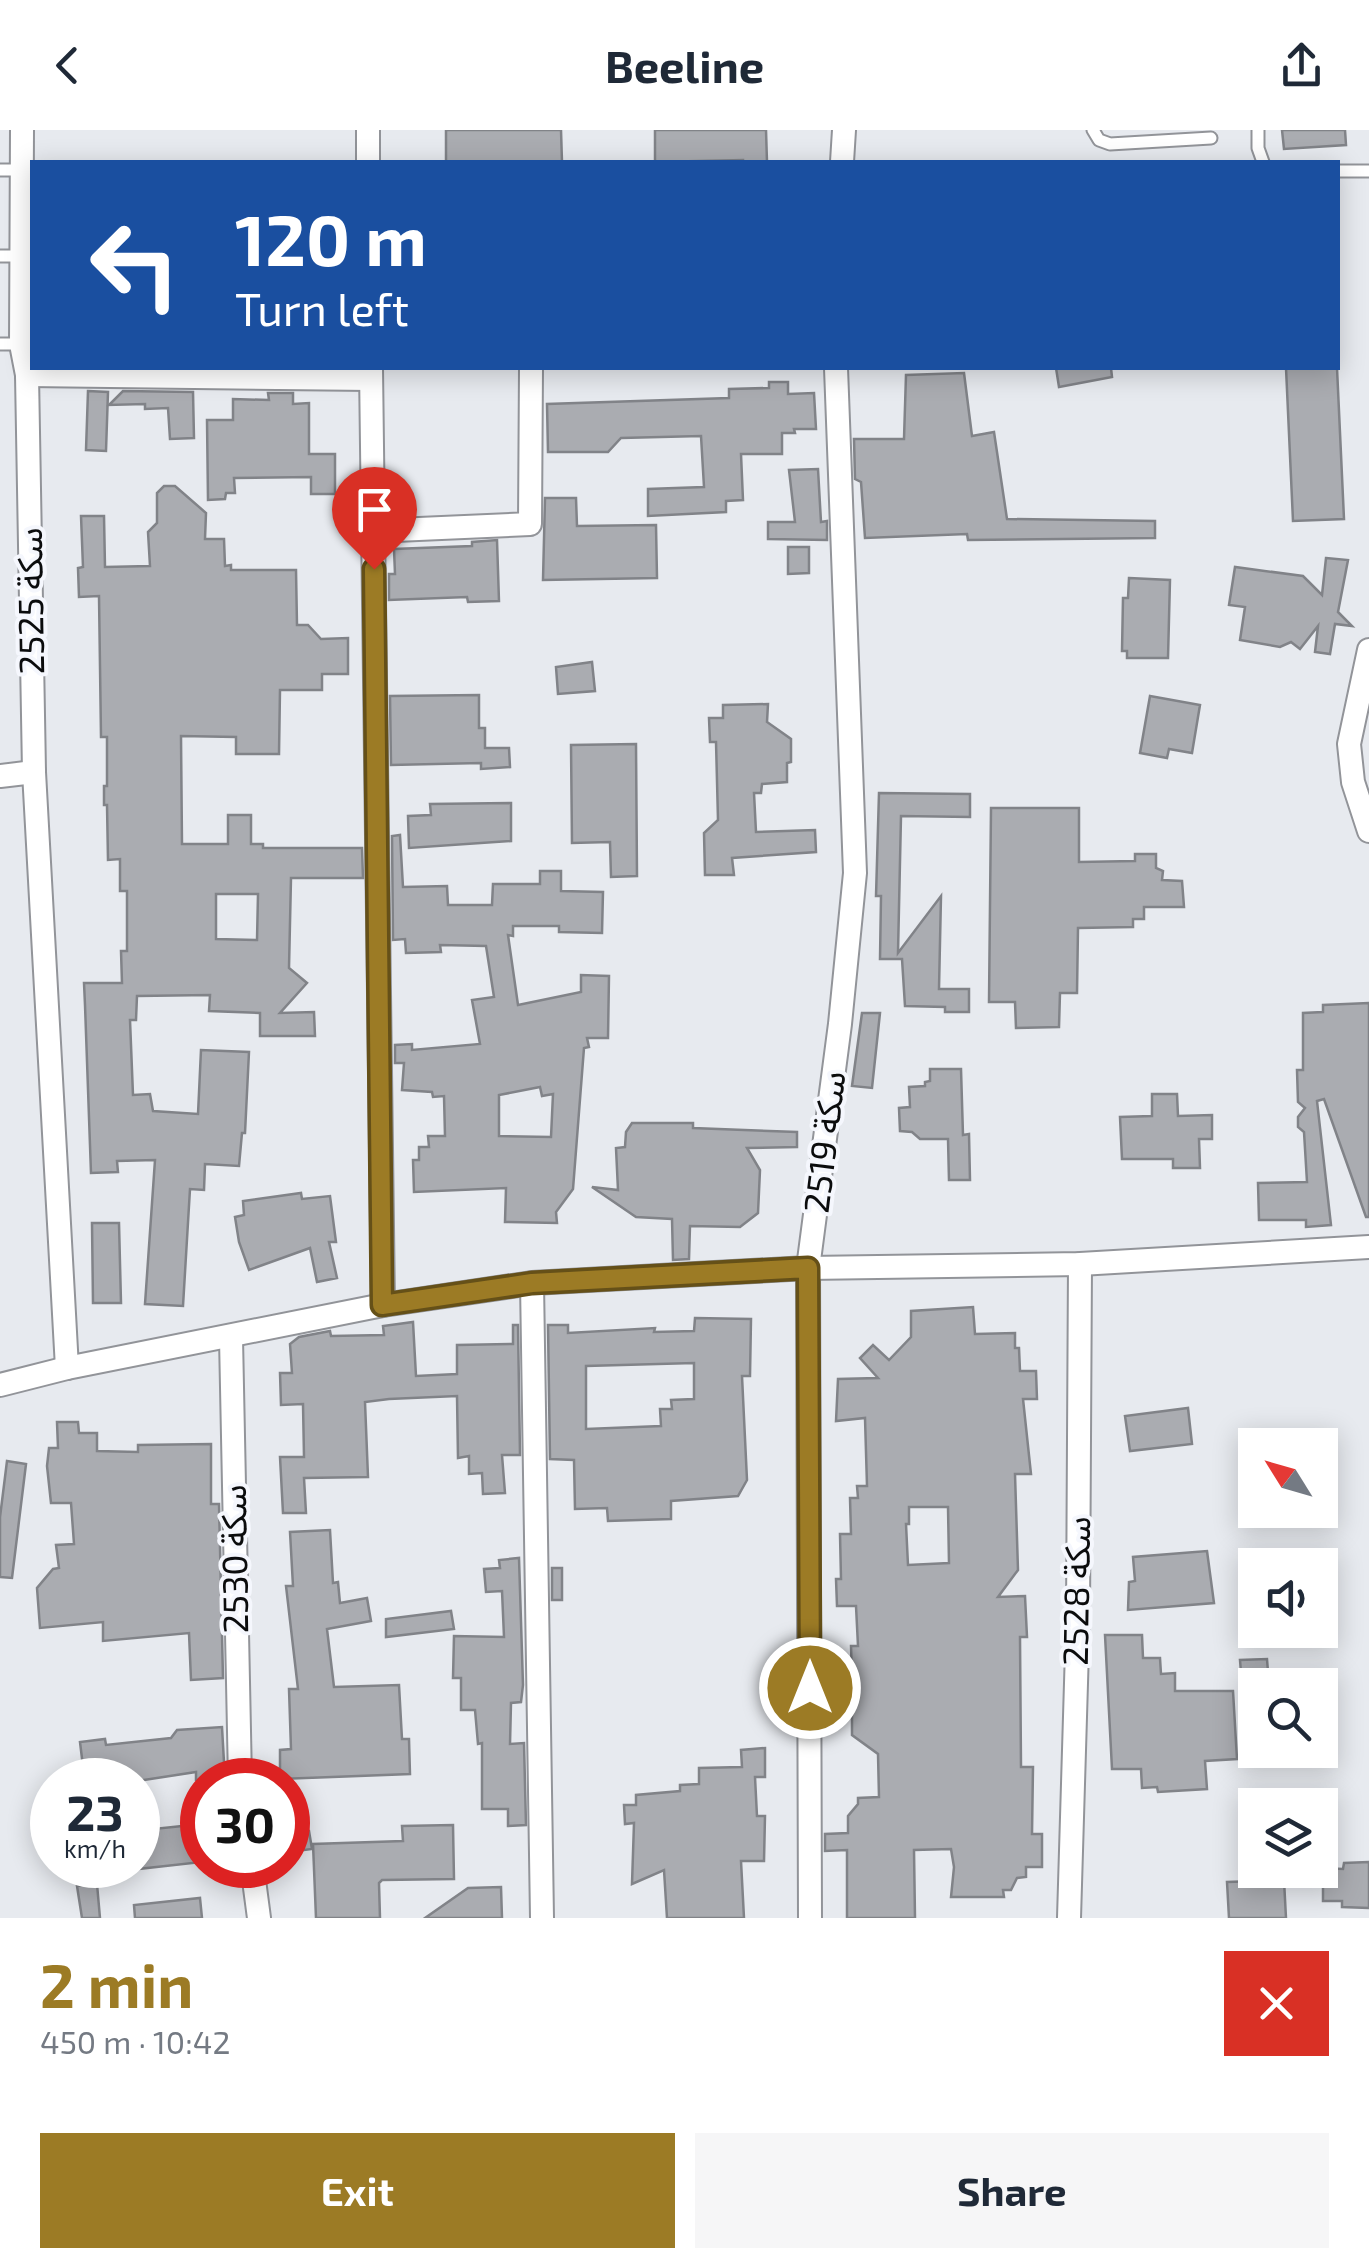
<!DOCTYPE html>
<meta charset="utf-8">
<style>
:root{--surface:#fff;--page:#f6f6f7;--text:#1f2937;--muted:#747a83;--accent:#9c7b25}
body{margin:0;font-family:"Exo 2","Noto Sans Arabic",sans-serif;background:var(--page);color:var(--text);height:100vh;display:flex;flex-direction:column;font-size:38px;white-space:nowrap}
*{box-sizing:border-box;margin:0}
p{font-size:32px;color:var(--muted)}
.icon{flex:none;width:55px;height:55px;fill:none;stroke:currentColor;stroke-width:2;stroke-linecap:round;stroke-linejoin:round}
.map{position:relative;height:1788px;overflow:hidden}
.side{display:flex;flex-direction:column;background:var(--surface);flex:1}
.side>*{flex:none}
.hud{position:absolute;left:30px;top:30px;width:1310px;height:210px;border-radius:0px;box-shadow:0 5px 25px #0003;background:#1a4fa0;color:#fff;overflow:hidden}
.needle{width:65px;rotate:307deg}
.tools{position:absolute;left:1238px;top:1298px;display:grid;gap:20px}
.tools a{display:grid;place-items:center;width:100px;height:100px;border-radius:0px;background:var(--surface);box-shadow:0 5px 25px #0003;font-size:50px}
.speed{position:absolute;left:30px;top:1628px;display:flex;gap:20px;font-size:50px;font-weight:700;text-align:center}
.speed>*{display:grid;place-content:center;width:130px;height:130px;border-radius:50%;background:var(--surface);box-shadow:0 5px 25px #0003;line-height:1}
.speed small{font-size:25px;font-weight:400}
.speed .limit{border:15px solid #d22;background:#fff;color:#111}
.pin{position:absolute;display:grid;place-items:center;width:85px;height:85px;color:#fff;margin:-102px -42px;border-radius:50% 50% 50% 0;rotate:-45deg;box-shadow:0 0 10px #0007}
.pin .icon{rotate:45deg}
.me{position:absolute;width:110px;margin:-55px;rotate:0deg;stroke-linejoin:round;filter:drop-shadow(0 0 8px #0008)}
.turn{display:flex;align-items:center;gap:35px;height:210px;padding:0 40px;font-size:45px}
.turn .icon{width:130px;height:130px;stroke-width:2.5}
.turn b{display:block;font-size:70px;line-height:85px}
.round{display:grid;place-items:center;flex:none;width:105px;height:105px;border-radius:0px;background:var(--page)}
.overview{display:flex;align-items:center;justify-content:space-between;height:170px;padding:0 40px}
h1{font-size:60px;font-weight:700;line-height:75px;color:var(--accent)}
.primary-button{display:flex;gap:20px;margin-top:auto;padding:20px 40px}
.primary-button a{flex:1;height:115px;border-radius:0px;background:var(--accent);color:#fff;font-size:40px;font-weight:700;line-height:115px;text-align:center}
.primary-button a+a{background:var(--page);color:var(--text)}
header{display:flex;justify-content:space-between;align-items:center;height:130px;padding:0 40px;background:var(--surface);font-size:45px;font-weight:700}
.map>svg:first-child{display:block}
</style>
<header><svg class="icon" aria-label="back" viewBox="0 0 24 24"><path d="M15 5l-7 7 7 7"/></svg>Beeline<svg class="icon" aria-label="share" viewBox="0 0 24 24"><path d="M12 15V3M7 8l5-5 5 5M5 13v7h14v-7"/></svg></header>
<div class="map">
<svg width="1369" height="1788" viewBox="0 0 1369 1788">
<rect width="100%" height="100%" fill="#e7eaef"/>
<g fill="#aaacb1" stroke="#818388" stroke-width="2.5" fill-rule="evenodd">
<polygon points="446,0 561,0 562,32 446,32"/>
<polygon points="655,0 766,0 767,32 743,32 743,30 655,32"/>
<polygon points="1282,0 1345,0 1346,15 1284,19"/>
<polygon points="1056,238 1111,238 1112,247 1059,257"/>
<polygon points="1286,238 1337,238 1344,389 1293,391"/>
<polygon points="964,243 972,306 994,302 1007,389 1155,391 1155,408 968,410 967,404 865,408 861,352 855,349 854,309 904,309 906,245"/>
<polygon points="769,252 788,252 788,264 814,263 816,299 794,299 795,303 782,303 782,324 741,324 743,370 726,371 726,382 648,386 648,359 704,357 701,306 621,308 608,322 548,322 547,274 729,268 729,259 769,258"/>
<polygon points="88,261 108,262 106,321 86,320"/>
<polygon points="123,261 193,262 194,308 170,309 168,278 145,279 145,274 109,275"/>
<polygon points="268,263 293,263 293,274 309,273 309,324 335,324 335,364 311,364 311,347 234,348 235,363 226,363 225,369 208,370 207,290 233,290 233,269 269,270"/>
<polygon points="818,339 821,392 827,391 827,410 768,409 768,392 795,392 789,340"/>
<path d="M 164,356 L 175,356 L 206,383 L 205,409 L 224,409 L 225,436 L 231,435 L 231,440 L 296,440 L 297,495 L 308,495 L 321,509 L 348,508 L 348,544 L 322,544 L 322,560 L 280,560 L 279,624 L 236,624 L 236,607 L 181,606 L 182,714 L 228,714 L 228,685 L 251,685 L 251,714 L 263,714 L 263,718 L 362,718 L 363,748 L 291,748 L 289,838 L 307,853 L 280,883 L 314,882 L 315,906 L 260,906 L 260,883 L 209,881 L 210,865 L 137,866 L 136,890 L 130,890 L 133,965 L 150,964 L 153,981 L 198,984 L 201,920 L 249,922 L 245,1003 L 242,1003 L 239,1036 L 205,1034 L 204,1060 L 190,1059 L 183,1176 L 145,1174 L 155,1030 L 117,1031 L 118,1042 L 91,1043 L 85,875 L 84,853 L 122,853 L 121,821 L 127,821 L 127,761 L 120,761 L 120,729 L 108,730 L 107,675 L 104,675 L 104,656 L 107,656 L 107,607 L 101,607 L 99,466 L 79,467 L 78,438 L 83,437 L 81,386 L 104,386 L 105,437 L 150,436 L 148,402 L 157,393 L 157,363 ZM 216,764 L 258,764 L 257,810 L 216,809 Z"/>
<polygon points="545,368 576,368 577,396 656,395 657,448 543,450"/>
<polygon points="497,410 499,471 468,472 467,467 389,470 389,444 395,444 394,419 472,416 472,412"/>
<polygon points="788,417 809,417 809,443 788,444"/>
<polygon points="1326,428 1348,430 1338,482 1352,496 1335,494 1330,524 1315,522 1318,496 1300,519 1291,512 1280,517 1240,510 1245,477 1229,475 1235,437 1303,446 1322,465"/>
<polygon points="1129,448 1170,450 1168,528 1127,528 1127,521 1122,521 1123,468 1128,468"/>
<polygon points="592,532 595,561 558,564 556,537"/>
<polygon points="479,565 479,598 485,598 485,618 509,618 510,637 481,639 481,633 391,635 390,566"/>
<polygon points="1150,566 1200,575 1192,623 1169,619 1167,628 1140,623"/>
<polygon points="768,574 767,592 791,609 791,632 787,633 787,652 762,654 761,663 754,663 756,702 815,700 816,722 732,728 734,745 705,745 704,703 718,690 716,612 710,612 709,588 723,588 723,575"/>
<polygon points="636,614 637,746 611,747 610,712 572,713 571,615"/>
<polygon points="879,663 970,664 970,687 901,686 898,823 941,766 939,859 969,859 969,882 945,882 945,877 905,876 902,829 880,829 881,766 876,766"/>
<polygon points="511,673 511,711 409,718 408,686 431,685 430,674"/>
<polygon points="991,678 1079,678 1079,732 1135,731 1135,724 1156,724 1156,738 1163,741 1162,750 1182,751 1184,777 1144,777 1144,789 1133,789 1133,797 1078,798 1077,863 1060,863 1059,897 1016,898 1015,872 989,872"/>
<path d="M 400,705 L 403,757 L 447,756 L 448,775 L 492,775 L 493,754 L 540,754 L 540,741 L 561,741 L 561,761 L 603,762 L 602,803 L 559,802 L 559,796 L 513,796 L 513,806 L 508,805 L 518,875 L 581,862 L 581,845 L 609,846 L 608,908 L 587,908 L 589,917 L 584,918 L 573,1059 L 556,1082 L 557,1093 L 505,1092 L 506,1058 L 414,1062 L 413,1030 L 419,1030 L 419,1017 L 429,1017 L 428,1006 L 445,1006 L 444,966 L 433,967 L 432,962 L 402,960 L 404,933 L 395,933 L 395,915 L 412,914 L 412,920 L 480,914 L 472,870 L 494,867 L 486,816 L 440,815 L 441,822 L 406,823 L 405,809 L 393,810 L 392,706 ZM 540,957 L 542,966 L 553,964 L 551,1007 L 499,1006 L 499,965 Z"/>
<polygon points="1369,873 1369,1087 1366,1087 1324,969 1317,971 1331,1095 1306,1097 1306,1090 1259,1090 1258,1053 1307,1052 1304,1002 1298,997 1298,987 1305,978 1298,972 1297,940 1303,940 1303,883 1323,882 1323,875"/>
<polygon points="862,883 880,883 872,958 852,956"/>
<polygon points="930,939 961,939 963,1005 969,1004 970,1050 949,1050 948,1009 920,1009 912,1002 900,1001 899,978 910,977 909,957 925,956 925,952 930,951"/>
<polygon points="1152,964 1177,964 1178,986 1212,985 1212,1009 1199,1009 1200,1038 1173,1038 1173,1029 1122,1029 1120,987 1152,986"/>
<polygon points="632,993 693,993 693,998 797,1002 797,1017 747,1018 760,1040 758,1083 740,1097 690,1096 689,1129 673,1130 672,1089 636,1087 592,1057 618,1060 616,1018 625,1017 626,1002"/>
<polygon points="301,1063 302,1069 330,1066 336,1112 329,1112 337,1148 317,1152 310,1118 249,1140 239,1112 235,1087 244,1085 243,1071"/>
<polygon points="92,1093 119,1093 121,1173 93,1173"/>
<path d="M 973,1177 L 975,1204 L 1015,1203 L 1015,1218 L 1019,1218 L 1020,1241 L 1036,1241 L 1037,1269 L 1023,1269 L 1031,1344 L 1015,1344 L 1018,1440 L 998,1467 L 1025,1466 L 1027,1507 L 1020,1507 L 1021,1637 L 1033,1637 L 1032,1704 L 1042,1704 L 1042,1737 L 1026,1737 L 1026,1747 L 1017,1748 L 1011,1760 L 1003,1760 L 1004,1767 L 951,1767 L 954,1737 L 951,1719 L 914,1720 L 915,1788 L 847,1788 L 847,1720 L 825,1721 L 825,1704 L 848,1703 L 848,1686 L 858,1674 L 858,1668 L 879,1667 L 878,1624 L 852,1605 L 852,1577 L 840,1577 L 839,1548 L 852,1547 L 851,1516 L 858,1516 L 856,1476 L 837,1476 L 836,1449 L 841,1449 L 840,1404 L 851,1404 L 850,1368 L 858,1368 L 857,1356 L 867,1356 L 865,1288 L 836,1291 L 838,1249 L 878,1248 L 860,1228 L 873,1215 L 889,1230 L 911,1207 L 911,1181 ZM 909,1377 L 948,1377 L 949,1433 L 908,1435 L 906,1394 L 909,1394 Z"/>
<path d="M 695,1188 L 751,1189 L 750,1246 L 742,1246 L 747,1350 L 738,1366 L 671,1371 L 671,1389 L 608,1391 L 607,1378 L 575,1379 L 574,1330 L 550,1329 L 548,1195 L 568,1195 L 568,1203 L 655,1198 L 654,1202 L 694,1201 ZM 694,1233 L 694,1269 L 671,1270 L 672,1279 L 660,1279 L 661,1296 L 586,1299 L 586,1236 Z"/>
<polygon points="413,1192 416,1246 457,1244 457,1215 513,1214 513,1195 518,1195 520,1325 502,1325 505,1363 483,1364 482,1343 469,1344 469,1326 458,1328 457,1266 389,1269 365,1272 368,1347 304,1348 306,1383 283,1383 280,1327 304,1327 303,1274 281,1275 280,1243 292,1243 290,1214 299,1207 330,1201 331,1206 384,1205 383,1196"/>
<polygon points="1188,1278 1192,1314 1130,1321 1125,1286"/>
<polygon points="57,1292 78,1292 79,1303 97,1303 97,1321 138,1322 138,1315 211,1314 211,1374 219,1374 223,1548 191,1550 189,1503 103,1511 103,1492 40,1498 37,1458 53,1439 59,1438 56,1415 74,1414 71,1373 51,1373 47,1336 49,1318 58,1318"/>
<polygon points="7,1331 26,1334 12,1448 0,1447 0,1387"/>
<polygon points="330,1400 333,1453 338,1452 340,1473 367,1468 371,1491 327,1499 334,1557 399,1555 402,1609 409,1609 410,1644 280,1649 280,1620 291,1619 289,1559 298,1559 286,1456 293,1456 290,1402"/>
<polygon points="1207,1421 1214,1473 1128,1480 1129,1452 1135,1451 1133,1427"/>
<polygon points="519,1428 523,1555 521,1572 511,1573 510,1614 524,1613 526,1695 508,1696 508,1679 482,1679 482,1613 478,1614 475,1580 461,1580 461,1548 453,1548 454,1506 504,1507 502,1461 486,1462 484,1439 500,1438 499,1430"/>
<rect x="552" y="1438" width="10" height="32"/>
<polygon points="451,1481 454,1499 386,1507 386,1489"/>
<polygon points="1105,1505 1142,1505 1143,1528 1160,1528 1161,1544 1175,1543 1175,1561 1233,1561 1237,1629 1205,1631 1207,1659 1158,1662 1157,1657 1142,1658 1141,1639 1112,1639"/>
<polygon points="1267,1529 1269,1555 1242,1555 1240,1530"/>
<polygon points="222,1597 225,1650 196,1650 196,1642 144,1650 121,1650 120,1640 84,1645 80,1612 105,1609 106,1615 171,1608 177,1600"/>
<polygon points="765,1618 765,1647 755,1647 757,1686 765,1686 764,1731 741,1731 744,1788 667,1788 664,1740 632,1754 634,1693 625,1694 624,1675 636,1675 636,1665 680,1661 680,1655 699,1654 699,1638 742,1637 741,1620"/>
<polygon points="202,1694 202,1732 138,1739 138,1714 155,1713 153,1699"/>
<polygon points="453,1695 454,1749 382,1750 379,1753 380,1788 316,1788 313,1714 403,1711 402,1696"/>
<polygon points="309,1701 312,1719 288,1722 288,1703"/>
<polygon points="1369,1732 1369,1778 1342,1777 1342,1771 1323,1771 1323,1738 1343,1739 1344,1733"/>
<polygon points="1284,1750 1286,1788 1229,1788 1227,1752"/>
<polygon points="97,1754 100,1788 82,1788 77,1756"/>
<polygon points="501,1757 502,1788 425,1788 468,1758"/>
<polygon points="200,1768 202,1788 135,1788 134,1775"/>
</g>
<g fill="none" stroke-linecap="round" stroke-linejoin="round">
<g stroke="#929499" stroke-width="15">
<g id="lane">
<polyline points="1093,0 1099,10 1110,14 1211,8"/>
<polyline points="1258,0 1258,18 1263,32"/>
<polyline points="0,40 22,40"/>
<polyline points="1338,41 1369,41"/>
<polyline points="0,126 22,126"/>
<polyline points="0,214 21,214"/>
</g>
</g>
<g stroke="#929499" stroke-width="26">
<g id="street">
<polyline points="22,0 21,214 27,245 34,642 67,1238"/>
<polyline points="368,0 368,32"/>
<polyline points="842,32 844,0"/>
<polyline points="371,238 383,1175"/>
<polyline points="27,245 371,249"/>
<polyline points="373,401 530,394 531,238"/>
<polyline points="1369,520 1349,614 1353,652 1369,701"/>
<polyline points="0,646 34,642"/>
<polyline points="532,1153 542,1788"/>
<polyline points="231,1208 240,1650"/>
<polyline points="0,1255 67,1238 383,1175 532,1153 808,1138 1080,1134 1369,1117"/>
<polyline points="252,1735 259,1788"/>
<polyline points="810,1788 808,1138 840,894 855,743 836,238"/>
<polyline points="1069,1788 1078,1486 1080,1134"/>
</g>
</g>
<use href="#lane" stroke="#fff" stroke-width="11"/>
<use href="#street" stroke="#fff" stroke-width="22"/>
</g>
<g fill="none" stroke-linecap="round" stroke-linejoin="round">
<g stroke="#655018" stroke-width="25">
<polyline id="route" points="374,439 382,1175 532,1153 808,1138 810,1558"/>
</g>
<use href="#route" stroke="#9c7b25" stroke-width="18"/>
</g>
<g text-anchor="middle" stroke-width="8" stroke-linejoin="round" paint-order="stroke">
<g font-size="35" fill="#0b0c0d" stroke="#f5f7fd">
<text transform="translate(31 471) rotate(-91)" y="12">سكة 2525</text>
<text transform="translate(825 1012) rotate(-83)" y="12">سكة 2519</text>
<text transform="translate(235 1429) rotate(-91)" y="12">سكة 2530</text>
<text transform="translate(1077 1461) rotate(-89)" y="12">سكة 2528</text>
</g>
</g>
</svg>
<div class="tools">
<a><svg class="needle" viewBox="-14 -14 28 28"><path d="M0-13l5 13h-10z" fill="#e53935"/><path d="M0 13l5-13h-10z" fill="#747a83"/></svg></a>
<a><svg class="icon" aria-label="sound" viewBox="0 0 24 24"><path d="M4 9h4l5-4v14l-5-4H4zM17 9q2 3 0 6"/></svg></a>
<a><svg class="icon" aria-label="search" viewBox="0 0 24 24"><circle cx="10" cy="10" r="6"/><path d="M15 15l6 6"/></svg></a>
<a><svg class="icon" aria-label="layers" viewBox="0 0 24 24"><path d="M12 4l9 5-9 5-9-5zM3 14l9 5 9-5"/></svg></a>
</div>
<div class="speed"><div>23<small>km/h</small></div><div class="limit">30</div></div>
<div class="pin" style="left:374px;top:439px;background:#d93025"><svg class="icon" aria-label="arrive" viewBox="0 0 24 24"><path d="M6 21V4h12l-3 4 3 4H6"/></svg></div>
<svg class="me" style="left:810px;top:1558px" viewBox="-20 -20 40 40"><circle r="17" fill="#9c7b25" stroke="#fff" stroke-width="3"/><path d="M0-11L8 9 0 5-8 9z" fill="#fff"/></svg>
<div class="hud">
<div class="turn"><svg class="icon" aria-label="left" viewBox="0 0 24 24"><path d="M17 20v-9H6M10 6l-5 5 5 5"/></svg><div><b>120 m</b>Turn left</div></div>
</div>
</div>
<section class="side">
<div class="overview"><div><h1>2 min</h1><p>450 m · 10:42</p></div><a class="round" style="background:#d93025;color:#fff"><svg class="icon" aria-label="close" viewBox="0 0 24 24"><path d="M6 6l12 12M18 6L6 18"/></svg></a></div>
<div class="primary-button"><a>Exit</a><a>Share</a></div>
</section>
